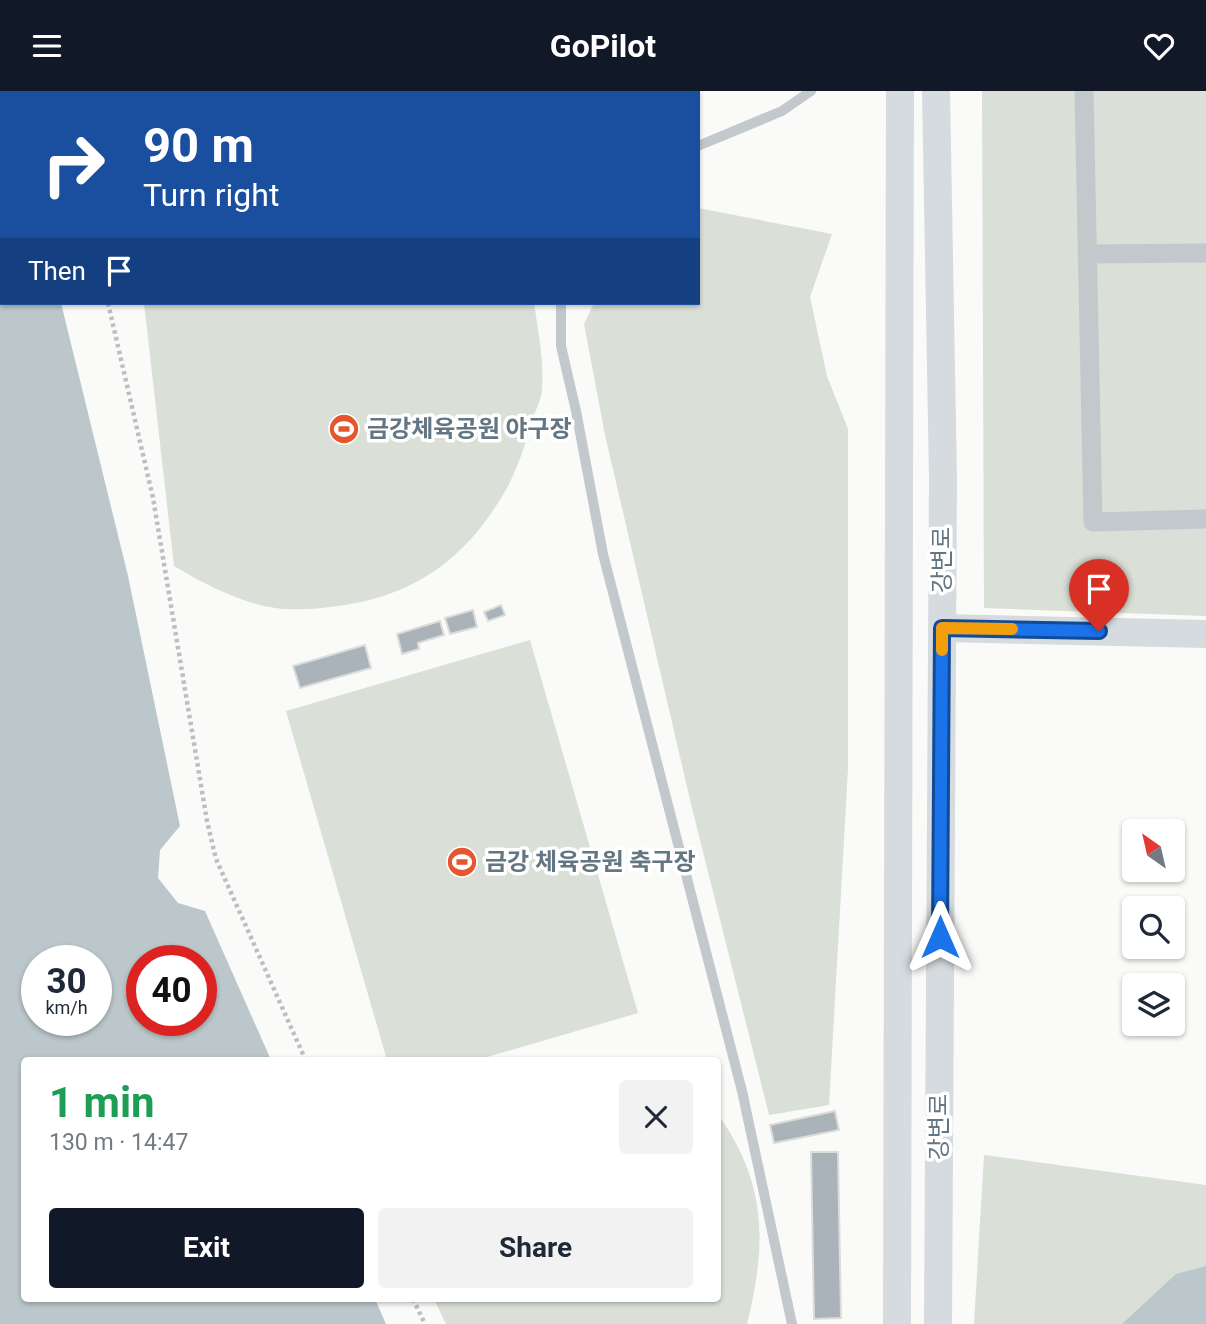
<!DOCTYPE html>
<meta charset="utf-8">
<style>
:root{--surface:#fff;--page:#f2f2f3;--text:#1f2937;--muted:#747a83;--accent:#111827}
body{margin:0;font-family:Roboto,"Noto Sans KR",sans-serif;background:var(--page);color:var(--text);height:100vh;display:flex;flex-direction:column;font-size:26px;white-space:nowrap}
*{box-sizing:border-box;margin:0}
p{font-size:23px;color:var(--muted)}
.icon{flex:none;width:38px;height:38px;fill:none;stroke:currentColor;stroke-width:2;stroke-linecap:round;stroke-linejoin:round}
.map{position:relative;flex:1;overflow:hidden}
.details{position:absolute;left:21px;top:966px;width:700px;height:245px;display:flex;flex-direction:column;background:var(--surface);border-radius:7px;box-shadow:0 2px 5px #0004}
.details>*{flex:none}
.guide{position:absolute;left:0px;top:0px;width:700px;height:214px;box-shadow:0 2px 5px #0004;background:#1a4fa0;color:#fff;overflow:hidden}
.needle{width:46px;rotate:326deg}
.buttons{position:absolute;left:1122px;top:728px;display:grid;gap:14px}
.buttons a{display:grid;place-items:center;width:63px;height:63px;border-radius:7px;background:var(--surface);box-shadow:0 2px 5px #0004;font-size:35px}
.speed{position:absolute;left:21px;top:854px;display:flex;gap:14px;font-size:35px;font-weight:700;text-align:center}
.speed>*{display:grid;place-content:center;width:91px;height:91px;border-radius:50%;background:var(--surface);box-shadow:0 2px 5px #0004;line-height:1}
.speed small{font-size:18px;font-weight:400}
.speed .limit{border:10px solid #d22;background:#fff;color:#111}
.pin{position:absolute;display:grid;place-items:center;width:60px;height:60px;color:#fff;margin:-72px -30px;border-radius:50% 50% 50% 0;rotate:-45deg;box-shadow:0 0 7px #0007}
.pin .icon{rotate:45deg}
.me{position:absolute;width:77px;margin:-38px;rotate:0deg;stroke-linejoin:round;filter:drop-shadow(0 0 5px #0008)}
.turn{display:flex;align-items:center;gap:24px;height:147px;padding:0 28px;font-size:32px}
.turn .icon{width:91px;height:91px;stroke-width:2.5}
.turn b{display:block;font-size:49px;line-height:60px}
.then{display:flex;align-items:center;height:66px;padding:0 28px;background:#0003;gap:14px;font-size:26px}
.round{display:grid;place-items:center;flex:none;width:74px;height:74px;border-radius:7px;background:var(--page)}
.headline{display:flex;align-items:center;justify-content:space-between;height:119px;padding:0 28px}
h1{font-size:42px;font-weight:700;line-height:52px;color:#1e9e55}
.button{display:flex;gap:14px;margin-top:auto;padding:14px 28px}
.button a{flex:1;height:80px;border-radius:7px;background:var(--accent);color:#fff;font-size:28px;font-weight:700;line-height:80px;text-align:center}
.button a+a{background:var(--page);color:var(--text)}
header{display:flex;justify-content:space-between;align-items:center;height:91px;padding:0 28px;background:var(--accent);color:#fff;font-size:32px;font-weight:700}
.map>svg:first-child{display:block}
</style>
<header><svg class="icon" aria-label="menu" viewBox="0 0 24 24"><path d="M4 6h16M4 12h16M4 18h16"/></svg>GoPilot<svg class="icon" aria-label="heart" viewBox="0 0 24 24"><path d="M12 20l-8-8c-3-5 5-10 8-4 3-6 11-1 8 4z"/></svg></header>
<div class="map">
<svg width="1206" height="1233" viewBox="0 0 1206 1233">
<rect width="100%" height="100%" fill="#fafaf8"/>
<g fill="#dadfd7">
<polygon points="982,0 1206,0 1206,525 984,517"/>
<polygon points="698,117 832,143 810,206 827,285 848,338 848,678 829,1014 769,1024 691,713 605,344 584,233 594,212 698,212"/>
<path d="M 144,212 L 534,212 C 538,239 544,269 542,297 C 542,307 536,318 533,327 C 526,351 519,374 507,397 C 466,469 413,507 330,516 C 306,519 279,520 256,513 C 226,504 201,491 174,475 Z"/>
<polygon points="530,549 638,922 477,969 387,969 286,620"/>
<path d="M 718,1023 C 767,1093 767,1152 747,1233 L 446,1233 L 434,1208 L 718,1208 Z"/>
<polygon points="984,1064 1206,1094 1206,1233 974,1233"/>
</g>
<g fill="#bbc7cb" fill-rule="evenodd">
<path d="M 0,0 L 44,0 L 2,2 L 2,212 L 61,212 L 128,485 L 180,735 L 160,759 L 158,787 L 178,812 L 205,820 L 271,969 L 24,970 L 24,1208 L 375,1208 L 386,1233 L 0,1233 ZM 37,870 L 96,870 L 96,929 L 37,929 ZM 142,870 L 201,870 L 201,929 L 142,929 Z"/>
<polygon points="1206,1175 1206,1233 1122,1233 1176,1183"/>
</g>
<g fill="#aab3b9" stroke="#dcdcda" stroke-width="2">
<polygon points="501,514 505,524 488,530 484,521"/>
<polygon points="473,519 477,536 450,543 445,527"/>
<polygon points="440,530 444,544 418,552 419,558 402,563 397,543"/>
<polygon points="365,554 371,577 300,597 293,575"/>
<polygon points="835,1020 839,1039 774,1052 770,1034"/>
<polygon points="811,1061 838,1061 841,1227 814,1228"/>
</g>
<g fill="none" stroke-linecap="round" stroke-linejoin="round">
<g stroke="#bbbfc2" stroke-width="4.5" stroke-dasharray="3.5 3.5" stroke-linecap="butt">
<polyline points="83,2 84,0"/>
<polyline points="108,212 153,407 207,730 216,768 306,970"/>
<polyline points="413,1208 425,1233"/>
</g>
<g stroke="#c3c8cc" stroke-width="10">
<polyline points="420,0 420,2"/>
<polyline points="698,55 782,20 811,0"/>
<polyline points="561,212 561,255 576,320 603,463 742,1000 792,1233"/>
</g>
<g stroke="#c3c8cc" stroke-width="19">
<polyline points="1084,0 1093,431 1206,428"/>
<polyline points="1087,163 1206,162"/>
</g>
<g stroke="#d6dbdf" stroke-width="28">
<polyline points="936,0 943,388 938,1233"/>
<polyline points="942,537 1206,543"/>
<polyline points="897,1233 900,0"/>
</g>
</g>
<g fill="none" stroke-linecap="round" stroke-linejoin="round">
<g stroke="#114b97" stroke-width="18">
<polyline id="route" points="940,846 942,537 1099,540"/>
</g>
<use href="#route" stroke="#1a73e8" stroke-width="12"/>
<polyline stroke="#f59e0b" stroke-width="12" points="942,559 942,537 1012,538"/>
</g>
<defs>
<g id="stadium-disc" transform="scale(1.575)"><circle r="9.5" fill="#e4572e" stroke="#fff"/><path d="M0-5a6.5 5 0 1 0 0 10a6.5 5 0 1 0 0-10ZM-3.5-1.8h7v3.6h-7Z" fill="#fff"/></g>
</defs>
<g fill-rule="evenodd">
<use href="#stadium-disc" x="344" y="338"/>
<use href="#stadium-disc" x="462" y="771"/>
</g>
<g text-anchor="middle" stroke-width="7" stroke-linejoin="round" paint-order="stroke">
<g font-size="24" font-weight="bold" fill="#657683" stroke="#fff" text-anchor="start">
<text x="367" y="346">금강체육공원 야구장</text>
<text x="485" y="779">금강 체육공원 축구장</text>
</g>
<g font-size="24" fill="#657683" stroke="#fff">
<text transform="translate(942 469) rotate(-90)" y="8">강변로</text>
<text transform="translate(939 1036) rotate(-90)" y="8">강변로</text>
</g>
</g>
</svg>
<div class="buttons">
<a><svg class="needle" viewBox="-14 -14 28 28"><path d="M0-13l5 13h-10z" fill="#e53935"/><path d="M0 13l5-13h-10z" fill="#747a83"/></svg></a>
<a><svg class="icon" aria-label="search" viewBox="0 0 24 24"><circle cx="10" cy="10" r="6"/><path d="M15 15l6 6"/></svg></a>
<a><svg class="icon" aria-label="layers" viewBox="0 0 24 24"><path d="M12 4l9 5-9 5-9-5zM3 14l9 5 9-5"/></svg></a>
</div>
<div class="speed"><div>30<small>km/h</small></div><div class="limit">40</div></div>
<div class="pin" style="left:1099px;top:540px;background:#d93025"><svg class="icon" aria-label="arrive" viewBox="0 0 24 24"><path d="M6 21V4h12l-3 4 3 4H6"/></svg></div>
<svg class="me" style="left:940px;top:846px" viewBox="-20 -20 40 40"><path d="M0-17L14 15 0 8-14 15z" fill="#1a73e8" stroke="#fff" stroke-width="4"/></svg>
<div class="guide">
<div class="turn"><svg class="icon" aria-label="right" viewBox="0 0 24 24"><path d="M7 20v-9h11M14 6l5 5-5 5"/></svg><div><b>90 m</b>Turn right</div></div>
<div class="then">Then<svg class="icon" aria-label="arrive" viewBox="0 0 24 24"><path d="M6 21V4h12l-3 4 3 4H6"/></svg></div>
</div>
<section class="details">
<div class="headline"><div><h1>1 min</h1><p>130 m · 14:47</p></div><a class="round"><svg class="icon" aria-label="close" viewBox="0 0 24 24"><path d="M6 6l12 12M18 6L6 18"/></svg></a></div>
<div class="button"><a>Exit</a><a>Share</a></div>
</section>
</div>
